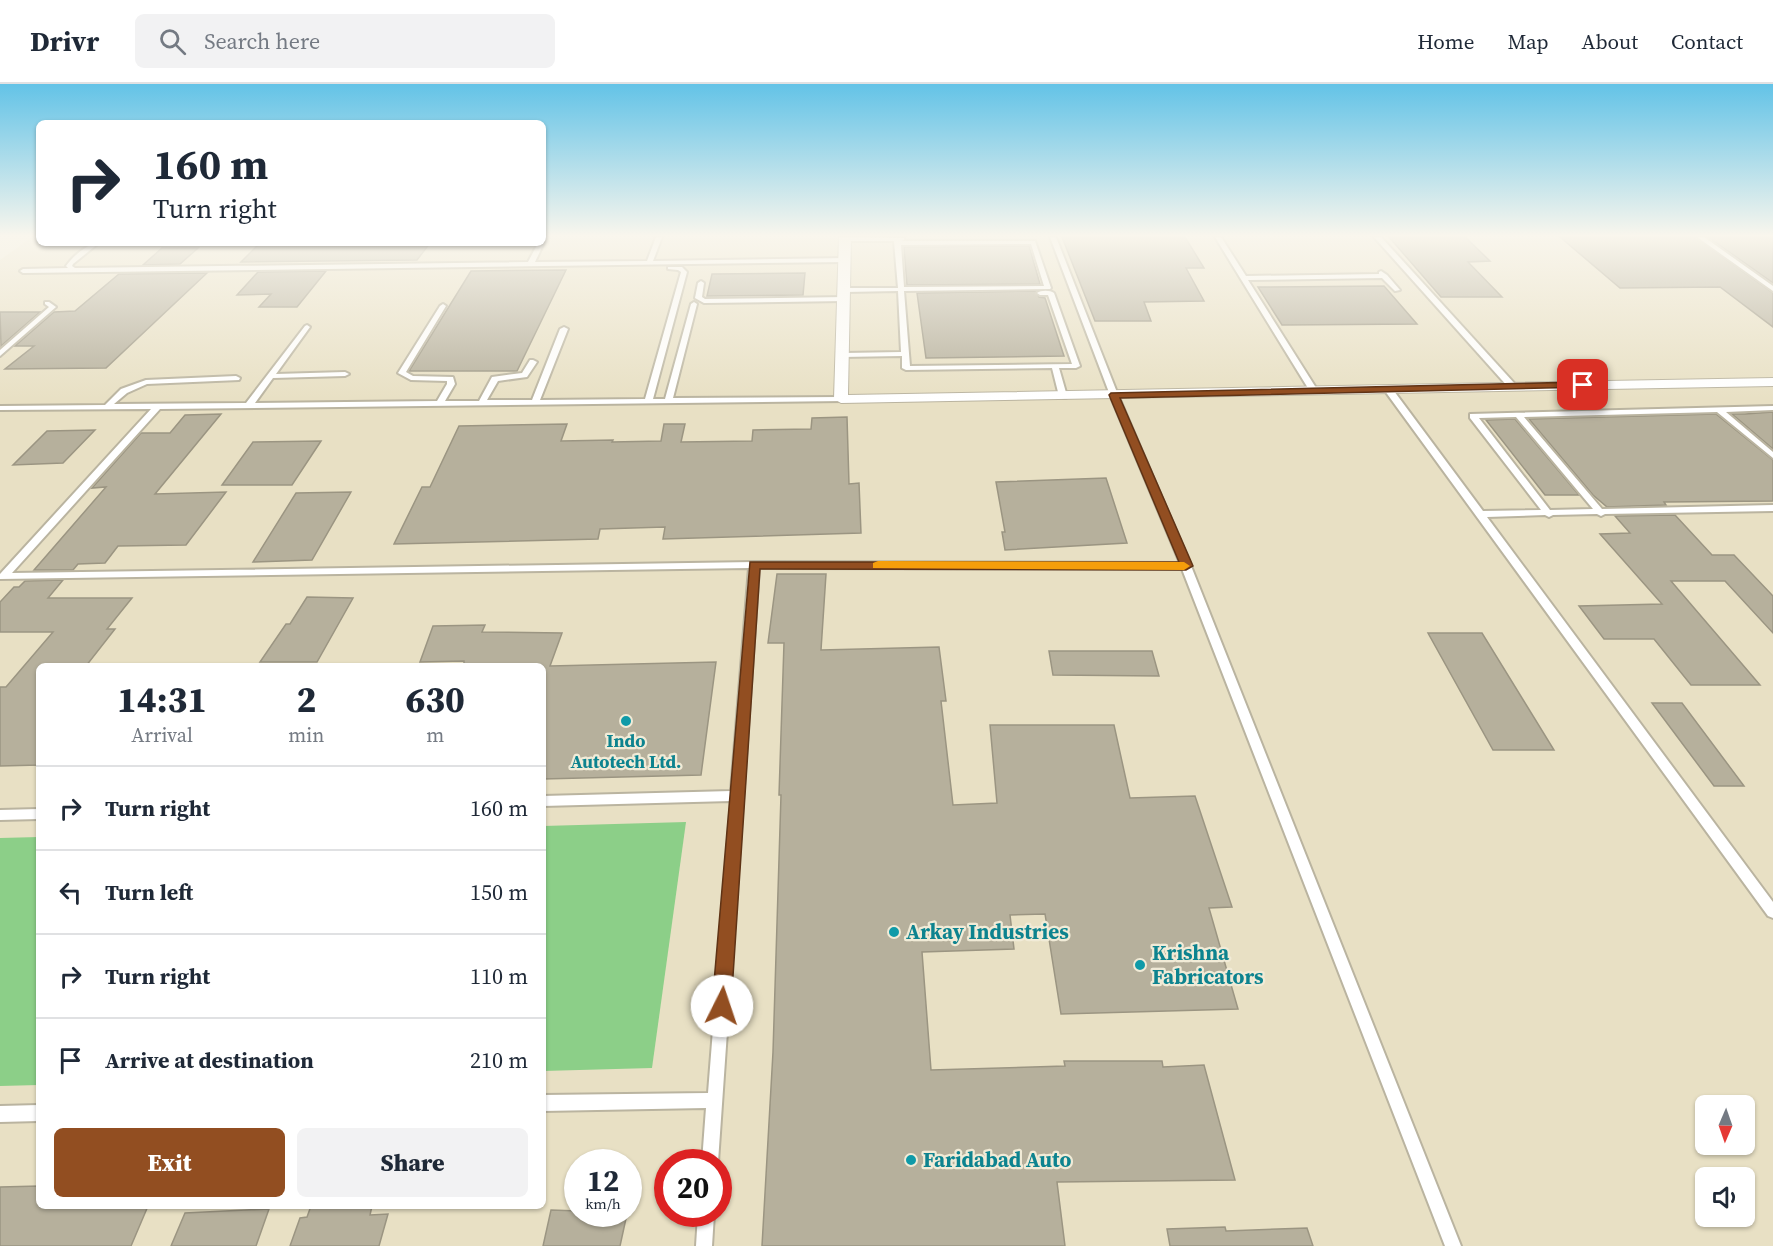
<!DOCTYPE html>
<style>
:root{--surface:#fff;--page:#f2f2f3;--text:#1f2937;--muted:#747a83;--line:#e0e1e3;--accent:#924e21}
body{margin:0;font-family:"Source Serif 4",serif;background:var(--page);color:var(--text);height:100vh;display:flex;flex-direction:column;font-size:22px;white-space:nowrap}
*{box-sizing:border-box;margin:0}
p{font-size:20px;color:var(--muted)}
.icon{flex:none;width:33px;height:33px;fill:none;stroke:currentColor;stroke-width:2;stroke-linecap:round;stroke-linejoin:round}
.map{position:relative;flex:1;overflow:hidden}
.details{position:absolute;left:36px;top:579px;width:510px;height:546px;display:flex;flex-direction:column;background:var(--surface);border-radius:9px;box-shadow:0 2px 4px #0004}
.details>*{flex:none}
.banner{position:absolute;left:36px;top:36px;width:510px;height:126px;border-radius:9px;box-shadow:0 2px 4px #0004;background:#fff;color:var(--text);overflow:hidden}
.needle{width:39px;rotate:182deg}
.fabs{position:absolute;left:1695px;top:1011px;display:grid;gap:12px}
.fabs a{display:grid;place-items:center;width:60px;height:60px;border-radius:9px;background:var(--surface);box-shadow:0 2px 4px #0004;font-size:30px}
.speed{position:absolute;left:564px;top:1065px;display:flex;gap:12px;font-size:30px;font-weight:700;text-align:center}
.speed>*{display:grid;place-content:center;width:78px;height:78px;border-radius:50%;background:var(--surface);box-shadow:0 2px 4px #0004;line-height:1}
.speed small{font-size:15px;font-weight:400}
.speed .limit{border:9px solid #d22;background:#fff;color:#111}
.pin{position:absolute;display:grid;place-items:center;width:51px;height:51px;color:#fff;margin:-26px;border-radius:12px;box-shadow:0 3px 9px #0006}
.me{position:absolute;width:66px;margin:-33px;rotate:4deg;stroke-linejoin:round;filter:drop-shadow(0 0 4px #0008)}
.turn{display:flex;align-items:center;gap:21px;height:126px;padding:0 18px;font-size:27px}
.turn .icon{width:78px;height:78px;stroke-width:2.5}
.turn b{display:block;font-size:42px;line-height:51px}
.eta{display:flex;justify-content:space-evenly;align-items:center;height:102px;text-align:center}
.eta b{font-size:36px;font-weight:800;line-height:42px}
.cta{display:flex;gap:12px;margin-top:auto;padding:12px 18px}
.cta a{flex:1;height:69px;border-radius:9px;background:var(--accent);color:#fff;font-size:24px;font-weight:800;line-height:69px;text-align:center}
.cta a+a{background:var(--page);color:var(--text)}
ul{padding:0;list-style:none}
li{display:flex;align-items:center;gap:18px;height:84px;padding:0 18px;border-top:2px solid var(--line)}
li div{flex:1}
li b{display:block;font-size:22px}
li em{font-style:normal}
header{display:flex;align-items:center;gap:36px;box-sizing:border-box;height:84px;padding:0 30px;background:var(--surface);border-bottom:2px solid var(--line)}
header strong{font-size:28px}
nav{display:flex;gap:33px;margin-inline-start:auto;font-size:21px}
.search{width:420px;height:54px;background:var(--page);display:flex;align-items:center;gap:15px;box-sizing:border-box;padding:0 21px;border-radius:9px;color:var(--muted);font-size:22px}
.map>svg:first-child{display:block}
</style>
<header>
<strong>Drivr</strong>
<div class="search"><svg class="icon" aria-label="search" viewBox="0 0 24 24"><circle cx="10" cy="10" r="6"/><path d="M15 15l6 6"/></svg>Search here</div>
<nav><a>Home</a><a>Map</a><a>About</a><a>Contact</a></nav>
</header>
<div class="map">
<svg width="1773" height="1162" viewBox="0 0 1773 1162">
<rect width="100%" height="100%" fill="#f1ebd7"/>
<path fill="#e8e0c4" fill-rule="evenodd" d="M 32,153 L 39,153 L 39,159 L 543,159 L 543,153 L 1773,153 L 1773,1162 L 0,1162 L 0,176 ZM 39,582 L 543,582 L 543,1122 L 39,1122 ZM 1706,1022 L 1744,1022 L 1744,1060 L 1706,1060 ZM 578,1078 L 628,1078 L 628,1130 L 578,1130 ZM 668,1078 L 718,1078 L 718,1130 L 668,1130 ZM 1706,1094 L 1744,1094 L 1744,1132 L 1706,1132 Z"/>
<g fill="#8ccf88">
<polygon points="686,738 652,984 543,987 543,742"/>
<polygon points="39,753 39,1001 0,1002 0,754"/>
</g>
<g fill="#b6b09c" stroke="#9b9582" stroke-width="1.5">
<polygon points="1062,153 1185,153 1204,184 1186,184 1204,217 1144,218 1151,237 1095,237"/>
<polygon points="1389,153 1465,153 1490,177 1468,178 1502,213 1441,213"/>
<polygon points="1560,153 1695,153 1773,209 1773,243 1720,203 1620,204"/>
<polygon points="1708,153 1773,153 1773,199"/>
<polygon points="260,159 430,159 417,176 241,178"/>
<polygon points="1029,162 1040,200 907,201 904,163"/>
<polygon points="162,164 198,164 180,180 143,181"/>
<polygon points="566,186 517,287 409,287 471,187"/>
<polygon points="326,187 297,223 259,223 271,210 237,211 258,188"/>
<polygon points="207,189 106,284 5,285 34,262 15,262 54,228 75,227 119,190"/>
<polygon points="805,189 803,211 707,212 712,190"/>
<polygon points="1384,202 1417,240 1282,241 1258,203"/>
<polygon points="1036,207 1039,213 1045,214 1064,272 926,274 917,209"/>
<polygon points="0,228 40,228 1,262"/>
<polygon points="1773,328 1773,365 1732,330 1745,330"/>
<polygon points="221,330 155,410 226,408 186,461 118,462 105,479 78,480 73,486 34,486 106,403 92,404 141,349 170,349 185,331"/>
<polygon points="1716,330 1773,376 1773,417 1664,418 1666,421 1607,423 1593,411 1529,335"/>
<polygon points="847,333 849,400 859,399 861,449 663,455 665,443 600,445 598,455 394,460 422,403 430,403 459,342 567,340 561,357 613,356 612,358 661,357 664,340 685,340 681,358 752,357 753,346 811,345 812,334"/>
<polygon points="1515,335 1579,411 1545,411 1486,336"/>
<polygon points="95,346 63,379 13,381 47,347"/>
<polygon points="321,357 292,401 222,401 253,358"/>
<polygon points="1106,394 1127,459 1005,466 1002,448 1005,448 996,398"/>
<polygon points="351,408 312,476 253,478 296,409"/>
<polygon points="1675,431 1712,471 1734,471 1773,512 1773,549 1725,497 1671,497 1760,601 1691,601 1654,555 1604,555 1579,522 1662,520 1600,450 1630,449 1615,432"/>
<polygon points="777,490 826,490 821,566 939,563 946,617 941,617 953,721 997,719 990,641 1114,641 1130,714 1195,712 1232,823 1209,824 1238,925 1061,930 1045,830 1010,831 1014,865 922,868 931,986 1065,982 1064,977 1162,977 1163,983 1204,981 1235,1096 1057,1098 1065,1162 762,1162 773,968 781,711 779,711 784,559 768,559"/>
<polygon points="63,496 48,514 132,514 107,545 115,545 86,582 39,582 39,681 0,682 0,603 6,603 53,548 0,548 0,518 14,503 19,503 25,497"/>
<polygon points="307,513 353,514 317,578 260,578 286,540 290,540"/>
<polygon points="485,541 482,548 562,549 550,582 716,578 701,691 543,695 543,582 464,582 464,577 420,578 433,542"/>
<polygon points="1428,549 1482,549 1554,666 1493,666"/>
<polygon points="1049,567 1152,567 1159,592 1053,591"/>
<polygon points="1652,619 1682,619 1744,702 1714,702"/>
<polygon points="39,1102 39,1122 148,1122 131,1162 0,1162 0,1103"/>
<polygon points="311,1122 372,1122 370,1131 388,1130 379,1162 290,1162 300,1134 307,1133"/>
<polygon points="269,1125 256,1162 171,1162 185,1129"/>
<polygon points="551,1126 578,1127 578,1130 627,1130 620,1162 543,1162"/>
<polygon points="1225,1143 1226,1147 1307,1144 1313,1162 1170,1162 1167,1145"/>
</g>
<g fill="none" stroke-linecap="round" stroke-linejoin="round">
<g stroke="#bab4a0" stroke-width="4">
<g id="lane">
<path d="M 656,153 L 662,153 L 653,177 L 846,174 L 849,176 L 846,178 L 23,189 L 20,187 L 23,185 L 68,184 L 66,182 C 72,173 88,159 99,159 L 73,180 L 72,182 L 75,184 L 528,178 L 538,159 L 543,158 L 544,159 L 535,178 L 647,177 Z"/>
<path d="M 844,153 L 904,154 L 904,156 L 901,157 L 1035,157 L 1051,204 L 1050,205 L 904,207 L 910,282 L 1072,280 L 1048,211 L 1040,211 L 1037,209 C 1041,206 1050,206 1054,209 L 1080,282 L 1076,284 L 1059,284 L 1067,312 L 1066,314 L 1063,314 L 1059,312 L 1052,284 L 906,286 L 902,284 L 902,272 L 841,273 L 840,271 L 844,269 L 901,268 L 898,207 L 845,208 L 842,206 L 845,204 L 898,204 L 894,157 L 845,157 L 842,155 ZM 1031,160 L 1044,202 L 904,203 L 901,161 Z"/>
<polygon points="1050,153 1056,153 1118,311 1191,482 1461,1162 1445,1162 1182,485 759,484 718,1078 702,1078 706,1024 543,1027 543,1011 708,1009 731,717 543,722 543,712 731,707 749,484 0,495 0,490 151,325 0,326 0,322 105,321 121,305 146,296 236,292 240,294 239,296 147,300 127,309 114,320 246,319 305,242 307,241 310,243 276,290 345,288 349,290 345,292 273,294 255,319 437,317 447,300 447,297 411,296 398,289 440,222 443,220 446,222 406,288 413,292 453,293 455,300 445,317 479,317 492,293 522,289 530,276 533,276 537,278 527,293 498,297 487,316 532,316 560,245 564,243 568,245 540,316 645,315 681,188 678,186 668,185 668,183 682,183 687,188 653,315 665,315 691,220 694,218 697,220 673,314 841,313 844,313 844,317 160,325 12,489 754,478 1180,479 1110,311"/>
<polygon points="1215,153 1221,153 1246,192 1379,190 1379,188 1381,187 1387,191 1400,206 1395,207 1382,194 1248,196 1318,307 1311,309"/>
<polygon points="1374,153 1381,153 1515,300 1515,304 1509,304"/>
<polygon points="1697,153 1704,153 1773,202 1773,207"/>
<polygon points="701,197 704,199 702,213 705,215 845,213 848,215 845,217 704,219 695,214 698,199"/>
<polygon points="45,218 49,218 56,223 0,272 0,266 49,223 45,220"/>
<path d="M 1385,303 L 1391,303 L 1483,427 L 1541,426 L 1470,334 L 1470,330 L 1773,322 L 1773,326 L 1726,328 L 1773,368 L 1773,374 L 1717,328 L 1524,333 L 1602,425 L 1773,421 L 1773,427 L 1605,430 L 1601,432 L 1597,430 L 1553,431 L 1549,433 L 1545,431 L 1487,433 L 1773,818 L 1773,834 L 1768,832 L 1385,307 ZM 1516,333 L 1593,425 L 1550,426 L 1479,334 Z"/>
<polygon points="39,725 39,735 0,736 0,726"/>
<polygon points="39,1021 39,1037 0,1038 0,1022"/>
<polygon points="698,1130 714,1130 712,1162 696,1162"/>
</g>
</g>
<g stroke="#bab4a0" stroke-width="2">
<polygon id="street" points="839,153 851,153 848,311 1773,294 1773,302 841,319 834,315"/>
</g>
<use href="#lane" fill="#fff" fill-rule="evenodd"/>
<use href="#street" fill="#fff" fill-rule="evenodd"/>
</g>
<linearGradient id="sky" x2="0" y2="1"><stop stop-color="#63c3e7"/><stop offset="0.48" stop-color="#f9f6ed"/><stop offset="1" stop-color="#f9f6ed" stop-opacity="0"/></linearGradient>
<rect width="1773" height="316" fill="url(#sky)"/>
<polygon fill="#924e21" stroke="#5f3315" stroke-width="1.5" points="1583,298 1588,301 1586,303 1120,314 1193,482 1186,486 760,485 731,922 728,929 722,931 715,929 712,922 750,478 1179,478 1109,311 1111,309"/>
<polygon fill="#f59e0b" points="878,477 1184,478 1190,482 1184,486 873,484 873,479"/>
<g fill="#0f9aa8" stroke="#f1ebd7" stroke-width="2">
<circle cx="626" cy="637" r="6"/>
<circle cx="894" cy="848" r="6"/>
<circle cx="1140" cy="881" r="6"/>
<circle cx="911" cy="1076" r="6"/>
</g>
<g text-anchor="middle" stroke-width="4.5" stroke-linejoin="round" paint-order="stroke">
<g font-size="18" font-weight="bold" fill="#0d838f" stroke="#f1ebd7">
<text x="626" y="663">Indo<tspan x="626" dy="21">Autotech Ltd.</tspan></text>
</g>
<g font-size="21" font-weight="bold" fill="#0d838f" stroke="#f1ebd7" text-anchor="start">
<text x="906" y="855">Arkay Industries</text>
<text x="1152" y="876">Krishna<tspan x="1152" dy="24">Fabricators</tspan></text>
<text x="923" y="1083">Faridabad Auto</text>
</g>
</g>
</svg>
<div class="fabs">
<a><svg class="needle" viewBox="-14 -14 28 28"><path d="M0-13l5 13h-10z" fill="#e53935"/><path d="M0 13l5-13h-10z" fill="#747a83"/></svg></a>
<a><svg class="icon" aria-label="sound" viewBox="0 0 24 24"><path d="M4 9h4l5-4v14l-5-4H4zM17 9q2 3 0 6"/></svg></a>
</div>
<div class="speed"><div>12<small>km/h</small></div><div class="limit">20</div></div>
<div class="pin" style="left:1583px;top:301px;background:#d93025"><svg class="icon" aria-label="arrive" viewBox="0 0 24 24"><path d="M6 21V4h12l-3 4 3 4H6"/></svg></div>
<svg class="me" style="left:722px;top:922px" viewBox="-20 -20 40 40"><circle r="19" fill="#fff"/><path d="M0-13L10 11 0 6-10 11z" fill="#924e21"/></svg>
<div class="banner">
<div class="turn"><svg class="icon" aria-label="right" viewBox="0 0 24 24"><path d="M7 20v-9h11M14 6l5 5-5 5"/></svg><div><b>160 m</b>Turn right</div></div>
</div>
<section class="details">
<div class="eta">
<div><b>14:31</b><p>Arrival</p></div>
<div><b>2</b><p>min</p></div>
<div><b>630</b><p>m</p></div>
</div>
<ul>
<li><svg class="icon" aria-label="right" viewBox="0 0 24 24"><path d="M7 20v-9h11M14 6l5 5-5 5"/></svg><div><b>Turn right</b></div><em>160 m</em></li>
<li><svg class="icon" aria-label="left" viewBox="0 0 24 24"><path d="M17 20v-9H6M10 6l-5 5 5 5"/></svg><div><b>Turn left</b></div><em>150 m</em></li>
<li><svg class="icon" aria-label="right" viewBox="0 0 24 24"><path d="M7 20v-9h11M14 6l5 5-5 5"/></svg><div><b>Turn right</b></div><em>110 m</em></li>
<li><svg class="icon" aria-label="arrive" viewBox="0 0 24 24"><path d="M6 21V4h12l-3 4 3 4H6"/></svg><div><b>Arrive at destination</b></div><em>210 m</em></li>
</ul>
<div class="cta"><a>Exit</a><a>Share</a></div>
</section>
</div>
